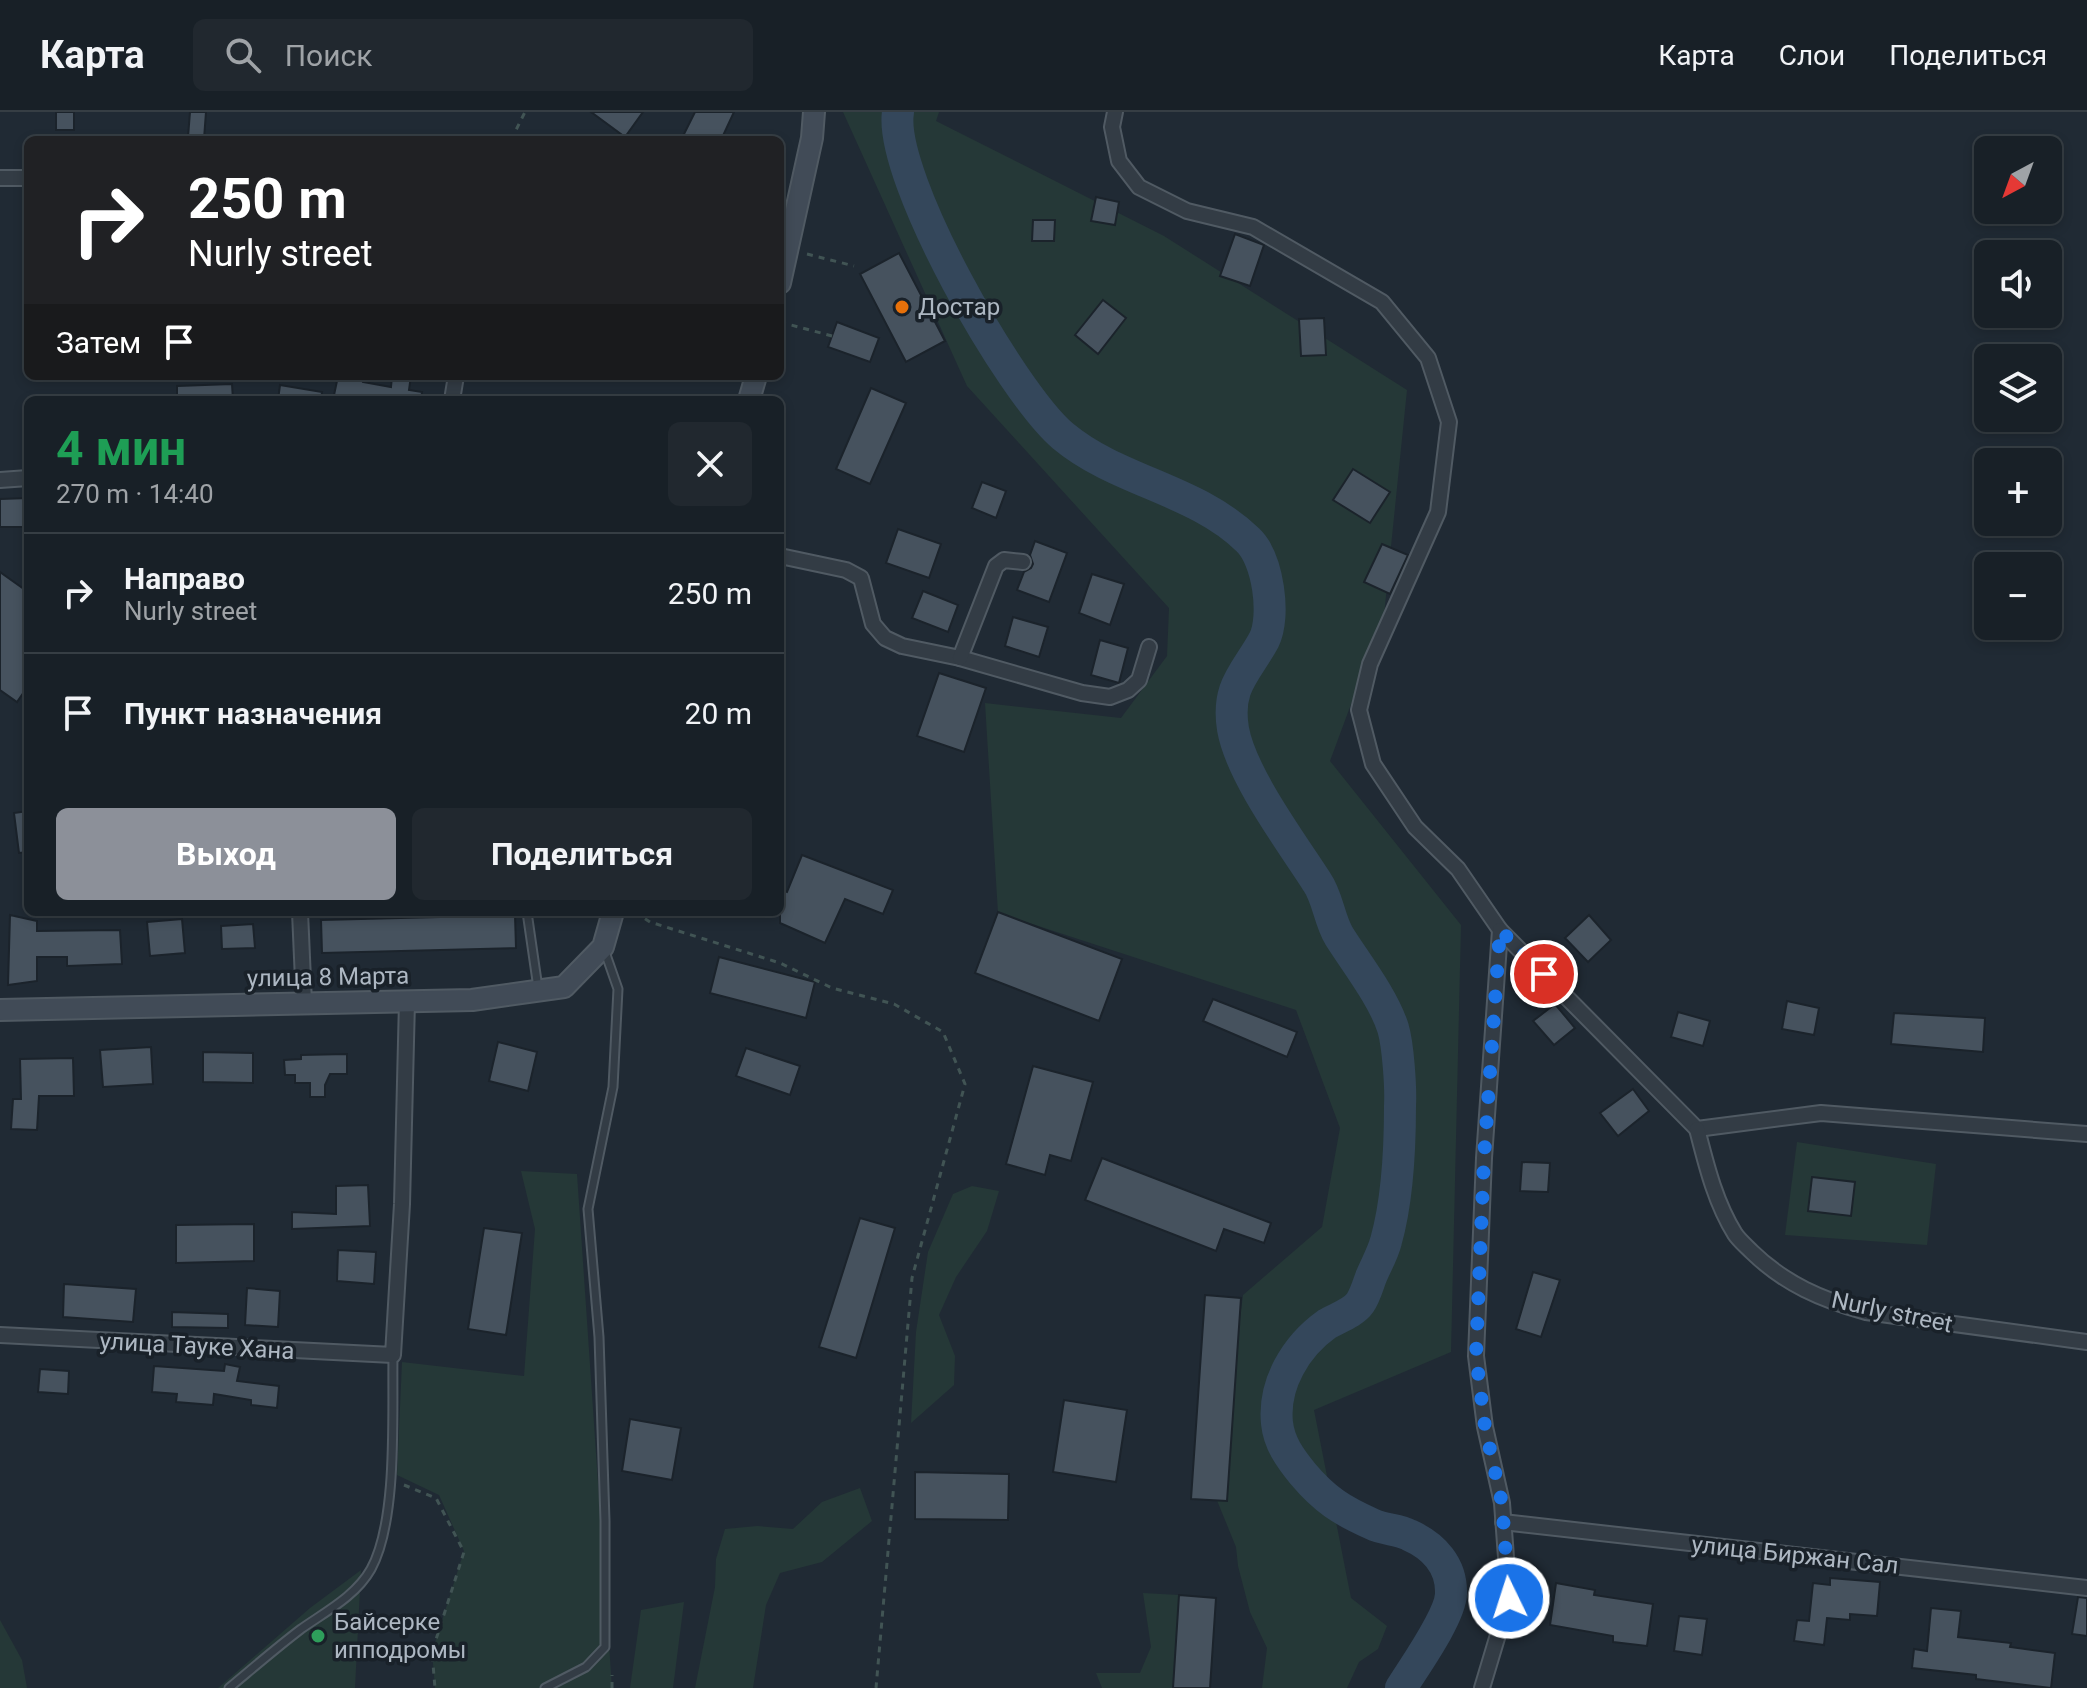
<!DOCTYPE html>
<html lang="ru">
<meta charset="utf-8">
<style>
:root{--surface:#182027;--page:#21282f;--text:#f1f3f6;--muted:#9fa3a7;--line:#363e44;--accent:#8c9099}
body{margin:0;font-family:Roboto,sans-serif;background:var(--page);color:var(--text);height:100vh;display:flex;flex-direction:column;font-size:30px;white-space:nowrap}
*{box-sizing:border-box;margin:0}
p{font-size:26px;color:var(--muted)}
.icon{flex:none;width:44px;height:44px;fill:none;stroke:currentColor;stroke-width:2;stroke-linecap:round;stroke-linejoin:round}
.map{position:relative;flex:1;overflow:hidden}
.panel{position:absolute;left:24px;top:284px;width:760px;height:520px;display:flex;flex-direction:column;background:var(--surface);border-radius:12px;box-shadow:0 4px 12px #0003,0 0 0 2px var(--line)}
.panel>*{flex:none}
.banner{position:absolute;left:24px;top:24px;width:760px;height:244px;border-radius:12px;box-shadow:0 4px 12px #0003,0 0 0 2px var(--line);background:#202124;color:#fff;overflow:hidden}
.needle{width:52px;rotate:221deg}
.fabs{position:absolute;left:1974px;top:24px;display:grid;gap:16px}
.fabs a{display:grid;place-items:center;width:88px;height:88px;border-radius:12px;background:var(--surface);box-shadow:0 4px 12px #0003,0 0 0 2px var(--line);font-size:40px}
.pin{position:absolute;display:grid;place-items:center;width:68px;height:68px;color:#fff;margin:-34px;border:4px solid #fff;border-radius:50%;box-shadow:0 2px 8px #0007}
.me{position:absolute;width:88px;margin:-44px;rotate:356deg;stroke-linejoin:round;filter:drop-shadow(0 0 6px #0008)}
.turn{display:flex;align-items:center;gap:28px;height:168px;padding:0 32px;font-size:36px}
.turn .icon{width:104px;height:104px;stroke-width:2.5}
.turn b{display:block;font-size:56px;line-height:68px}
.then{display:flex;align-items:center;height:76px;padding:0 32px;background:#0003;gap:16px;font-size:30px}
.round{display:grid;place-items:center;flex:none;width:84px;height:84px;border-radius:12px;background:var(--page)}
.overview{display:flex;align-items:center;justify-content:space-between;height:136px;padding:0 32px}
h1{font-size:48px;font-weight:700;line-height:60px;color:#1e9e55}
.button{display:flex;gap:16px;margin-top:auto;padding:16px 32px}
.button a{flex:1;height:92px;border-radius:12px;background:var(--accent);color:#fff;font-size:32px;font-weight:700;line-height:92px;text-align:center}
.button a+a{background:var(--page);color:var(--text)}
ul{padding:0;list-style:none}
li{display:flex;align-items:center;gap:24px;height:120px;padding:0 32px;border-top:2px solid var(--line)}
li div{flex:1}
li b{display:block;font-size:30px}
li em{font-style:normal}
header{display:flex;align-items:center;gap:48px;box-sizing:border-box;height:112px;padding:0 40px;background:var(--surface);border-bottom:2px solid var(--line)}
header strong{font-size:38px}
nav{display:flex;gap:44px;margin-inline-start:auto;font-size:28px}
.search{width:560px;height:72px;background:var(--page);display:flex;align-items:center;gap:20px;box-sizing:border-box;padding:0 28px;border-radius:12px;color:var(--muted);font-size:30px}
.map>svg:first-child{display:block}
</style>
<header>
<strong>Карта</strong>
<div class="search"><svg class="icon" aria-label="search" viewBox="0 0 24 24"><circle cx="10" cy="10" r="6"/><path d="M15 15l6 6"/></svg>Поиск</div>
<nav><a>Карта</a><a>Слои</a><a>Поделиться</a></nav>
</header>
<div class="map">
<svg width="2087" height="1576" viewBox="0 0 2087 1576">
<rect width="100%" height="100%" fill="#202a34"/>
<g fill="#253837">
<polygon points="843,0 939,0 936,9 1164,124 1407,278 1384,503 1330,649 1461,813 1451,1240 1314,1298 1351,1486 1387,1514 1378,1537 1359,1550 1347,1576 1262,1576 1267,1536 1250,1500 1238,1454 1236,1435 1216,1386 1243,1183 1322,1115 1340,1016 1296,898 998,801 985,591 1121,606 1167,544 1169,496 967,274"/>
<polygon points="1797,1030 1936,1052 1927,1133 1785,1123"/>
<polygon points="521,1059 577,1062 612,1576 435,1576 432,1540 464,1439 439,1383 397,1363 402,1250 524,1264 535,1117"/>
<polygon points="972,1074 999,1079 987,1119 956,1165 939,1203 955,1244 954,1273 911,1311 916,1220 928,1140 953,1082"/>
<polygon points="860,1376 872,1409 822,1450 780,1461 766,1493 753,1576 695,1576 715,1475 716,1447 725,1417 757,1414 793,1417 822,1390"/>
<polygon points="361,1458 355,1576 218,1576 310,1496"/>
<polygon points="1143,1481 1179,1483 1173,1576 1102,1576 1096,1561 1140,1561 1151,1535"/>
<polygon points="684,1490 673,1576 630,1576 641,1498"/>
<polygon points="0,1508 22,1548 27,1576 0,1576"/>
</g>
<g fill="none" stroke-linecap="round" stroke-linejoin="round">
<path stroke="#34475b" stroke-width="32" d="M 898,0 C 888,65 1011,280 1063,324 C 1118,370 1196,377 1248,428 C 1268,447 1276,504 1264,528 C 1246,561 1226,574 1233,617 C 1241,663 1292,731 1317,770 C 1328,786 1329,807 1339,824 C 1356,851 1383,885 1393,916 C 1398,933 1401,975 1400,994 C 1400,1034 1397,1090 1386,1129 C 1383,1141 1376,1153 1371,1165 C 1368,1173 1365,1184 1360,1191 C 1353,1201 1337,1206 1327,1212 C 1296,1234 1273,1272 1277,1311 C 1279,1331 1290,1346 1303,1362 C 1325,1388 1341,1398 1372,1412 C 1384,1418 1398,1417 1409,1423 C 1434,1434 1452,1454 1451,1482 C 1450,1505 1414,1555 1401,1576"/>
</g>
<g fill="#46525e" stroke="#1b232b" stroke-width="2">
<rect x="56" y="0" width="18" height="18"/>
<polygon points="190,0 206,0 204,27 188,25"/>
<polygon points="591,0 643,0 625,25"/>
<polygon points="695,0 734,0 721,28 681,28"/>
<polygon points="1096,85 1119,90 1115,113 1091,109"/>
<polygon points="1033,108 1055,108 1054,129 1032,129"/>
<polygon points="1235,122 1264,133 1250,174 1220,164"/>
<polygon points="899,141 945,229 906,250 860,162"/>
<polygon points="1103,188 1126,206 1098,242 1075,223"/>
<polygon points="1324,206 1326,243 1301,244 1299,207"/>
<polygon points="837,210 879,226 870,250 828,235"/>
<polygon points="338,264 364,264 363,270 391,275 392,264 411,264 409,278 422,280 421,288 333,288"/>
<polygon points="232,272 233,288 177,288 177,274"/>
<polygon points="280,273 322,280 321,288 278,288"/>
<polygon points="871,276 906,291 870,372 836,357"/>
<polygon points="1353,357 1390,380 1370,411 1333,388"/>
<polygon points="982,370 1006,379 996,406 972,396"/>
<polygon points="28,386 28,415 0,415 0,387"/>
<polygon points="898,417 941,432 929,466 886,451"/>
<polygon points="1035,429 1067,441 1049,490 1017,478 1024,460 1031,456 1033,452 1030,443"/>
<polygon points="1382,432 1408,443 1390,482 1364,470"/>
<polygon points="0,460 28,480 28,574 17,590 0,578"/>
<polygon points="1092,462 1124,472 1110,513 1079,501"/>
<polygon points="923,479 958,493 948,520 912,506"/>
<polygon points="1013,505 1048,515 1039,545 1005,534"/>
<polygon points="1100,528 1128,536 1119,571 1091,563"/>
<polygon points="939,561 986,576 964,640 917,624"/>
<polygon points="28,699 28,740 19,741 14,701"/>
<polygon points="802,743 893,778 883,802 845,787 825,831 780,811 780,777 787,780"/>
<polygon points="998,800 1122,847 1099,909 975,861"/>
<polygon points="10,803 37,809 37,819 120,818 122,852 67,854 67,845 37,845 37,869 8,873"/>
<polygon points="515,803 516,836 322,841 321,808"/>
<polygon points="1589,803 1611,828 1588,850 1565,826"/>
<polygon points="182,807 185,841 150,844 147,810"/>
<polygon points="253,812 255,836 222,837 221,814"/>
<polygon points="719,845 815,870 806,906 710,881"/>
<polygon points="1213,887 1297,920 1287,945 1203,909"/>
<polygon points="1787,889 1819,896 1814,923 1782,917"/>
<polygon points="1555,892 1575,916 1554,933 1533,909"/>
<polygon points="1678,900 1710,909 1703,934 1671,925"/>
<polygon points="1894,901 1985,906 1983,940 1891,932"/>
<polygon points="498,930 537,940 528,979 489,969"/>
<polygon points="151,935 153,972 103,975 100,938"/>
<polygon points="746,936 800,954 790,983 736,964"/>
<polygon points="203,940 253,941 253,971 203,970"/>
<polygon points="347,942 347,962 330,962 325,973 325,985 310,985 310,971 295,971 295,963 285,963 284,948 301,947 301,943"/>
<polygon points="73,946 74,984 39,984 37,1018 11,1017 13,987 21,987 20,947"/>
<polygon points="1033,954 1093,970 1071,1049 1050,1043 1045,1063 1006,1052"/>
<polygon points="1633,977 1649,999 1618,1024 1600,1001"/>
<polygon points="1102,1046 1271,1111 1264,1131 1224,1117 1216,1139 1085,1088"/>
<polygon points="1522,1050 1550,1051 1548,1080 1520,1079"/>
<polygon points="1812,1065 1855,1070 1851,1104 1808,1099"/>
<polygon points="368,1073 370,1114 292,1117 292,1100 336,1102 336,1074"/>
<polygon points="860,1106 895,1116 856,1246 819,1235"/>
<polygon points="254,1112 254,1149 176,1151 176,1113"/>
<polygon points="484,1116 522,1121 506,1223 468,1217"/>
<polygon points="338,1138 376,1140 374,1172 337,1169"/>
<polygon points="1533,1160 1560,1168 1541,1225 1516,1217"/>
<polygon points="64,1172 136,1177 133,1210 63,1205"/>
<polygon points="247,1176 280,1179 278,1215 245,1213"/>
<polygon points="1205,1183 1241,1186 1227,1389 1191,1387"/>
<polygon points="172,1200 228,1202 228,1216 172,1215"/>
<polygon points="225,1252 240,1255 237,1269 279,1274 277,1296 251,1293 251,1288 214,1282 213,1293 176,1290 177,1282 152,1280 154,1254 224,1259"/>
<polygon points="40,1257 69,1259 68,1282 38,1280"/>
<polygon points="1064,1288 1127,1298 1116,1370 1053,1360"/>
<polygon points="630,1307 681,1316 672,1368 622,1359"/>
<polygon points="915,1360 1009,1362 1008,1408 915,1407"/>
<polygon points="1830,1466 1880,1470 1877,1504 1850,1502 1850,1508 1827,1506 1824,1533 1794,1529 1797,1508 1809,1509 1813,1471 1830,1473"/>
<polygon points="1556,1471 1595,1478 1594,1483 1653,1492 1647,1534 1613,1530 1613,1524 1550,1513"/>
<polygon points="1179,1483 1216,1486 1210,1576 1173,1576"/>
<polygon points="2078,1485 2087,1486 2087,1524 2072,1522"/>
<polygon points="1931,1496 1961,1499 1958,1525 2011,1531 2010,1535 2055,1541 2051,1576 1976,1567 1976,1563 1912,1556 1914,1537 1927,1539"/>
<polygon points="1679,1504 1707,1507 1702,1543 1674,1539"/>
</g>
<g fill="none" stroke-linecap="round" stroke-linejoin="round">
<g stroke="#505a63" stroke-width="11">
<g id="lane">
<polyline points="527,800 538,876"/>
<path d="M 229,1576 C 253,1556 276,1536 301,1517 C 325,1500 356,1484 371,1457 C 398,1408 392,1301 393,1244"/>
<polyline points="545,1576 586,1555 605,1535 605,1409 599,1225 588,1097 613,975 618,877 604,837"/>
</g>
</g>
<g stroke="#505a63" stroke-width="18">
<g id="street">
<polyline points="1115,0 1112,15 1119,49 1139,75 1187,99 1253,115 1382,190 1428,246 1449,310 1438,400 1370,552 1359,598 1373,652 1415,715 1458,757 1500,818 1484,1046 1476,1244 1485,1315 1502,1391 1509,1486 1482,1576"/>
<polyline points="0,66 28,66"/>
<polyline points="452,288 456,264"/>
<polyline points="0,368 28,366"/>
<polyline points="780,444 846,458 861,466 873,512 885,526 902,534 960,546 1082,581 1110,585 1128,578 1139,568 1149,535"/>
<polyline points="960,546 996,454 1004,448 1023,450"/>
<polyline points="300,800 304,891"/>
<polyline points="1500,818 1697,1017 1821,1001 2087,1022"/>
<path d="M 1697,1017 C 1706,1052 1715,1090 1735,1122 C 1739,1128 1746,1134 1752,1140 C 1785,1172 1822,1188 1866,1200 L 2087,1230"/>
<polyline points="0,1223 393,1243 402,1092 407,889"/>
<polyline points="1503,1410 2087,1476"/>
</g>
</g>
<g stroke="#505a63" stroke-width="24">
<g id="secondary">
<polyline points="780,171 812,26 814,0"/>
<polyline points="749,288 756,264"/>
<polyline points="0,898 472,888 564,875 603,835 613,800"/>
</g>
</g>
<g stroke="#415454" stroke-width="3" stroke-dasharray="6 6" stroke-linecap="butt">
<polyline points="511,28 525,0"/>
<polyline points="807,142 854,154"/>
<polyline points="780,210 832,224"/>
<polyline points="635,800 650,810 780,851 832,876 894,892 943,920 965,972 912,1166 876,1576"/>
<polyline points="404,1373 436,1386 464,1440 432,1540 435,1576"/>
<polyline points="612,1576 612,1563"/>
</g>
<use href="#lane" stroke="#333c45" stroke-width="7"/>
<use href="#street" stroke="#333c45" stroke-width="14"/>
<use href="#secondary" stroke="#414b57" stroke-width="20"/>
</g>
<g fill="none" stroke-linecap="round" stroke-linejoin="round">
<polyline stroke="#1a73e8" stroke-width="14" stroke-dasharray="0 25.2" points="1509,1486 1502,1391 1485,1315 1476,1244 1484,1046 1500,818 1544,862"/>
</g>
<circle fill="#e8710a" stroke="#192129" stroke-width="3" cx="902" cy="195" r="8"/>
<circle fill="#2e9e5b" stroke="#192129" stroke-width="3" cx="318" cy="1524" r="8"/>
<g text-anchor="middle" stroke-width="7" stroke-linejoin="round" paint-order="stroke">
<g font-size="24" fill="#adb7c2" stroke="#192129" text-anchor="start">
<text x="918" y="203">Достар</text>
<text x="334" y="1518">Байсерке<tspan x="334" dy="28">ипподромы</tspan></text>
</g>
<g font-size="24" fill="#adb7c2" stroke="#192129">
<text transform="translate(328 865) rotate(-1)" y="8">улица 8 Марта</text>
<text transform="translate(1892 1200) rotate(12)" y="8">Nurly street</text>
<text transform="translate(197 1234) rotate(3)" y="8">улица Тауке Хана</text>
<text transform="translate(1795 1443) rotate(6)" y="8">улица Биржан Сал</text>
</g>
</g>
</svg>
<div class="fabs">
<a><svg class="needle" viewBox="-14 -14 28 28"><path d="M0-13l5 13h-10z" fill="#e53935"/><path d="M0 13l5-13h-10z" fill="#9fa3a7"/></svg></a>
<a><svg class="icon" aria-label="sound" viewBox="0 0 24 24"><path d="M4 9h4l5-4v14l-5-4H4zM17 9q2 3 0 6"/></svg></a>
<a><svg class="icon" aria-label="layers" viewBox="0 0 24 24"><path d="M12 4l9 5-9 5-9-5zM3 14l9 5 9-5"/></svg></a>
<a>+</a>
<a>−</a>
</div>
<div class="pin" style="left:1544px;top:862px;background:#d93025"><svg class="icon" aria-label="arrive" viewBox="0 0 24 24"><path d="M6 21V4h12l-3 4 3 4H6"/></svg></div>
<svg class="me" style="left:1509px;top:1486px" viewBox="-20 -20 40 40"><circle r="17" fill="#1a73e8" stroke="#fff" stroke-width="3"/><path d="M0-11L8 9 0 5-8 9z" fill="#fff"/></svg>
<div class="banner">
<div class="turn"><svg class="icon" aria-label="right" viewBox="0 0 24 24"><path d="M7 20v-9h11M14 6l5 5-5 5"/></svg><div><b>250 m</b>Nurly street</div></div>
<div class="then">Затем<svg class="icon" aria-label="arrive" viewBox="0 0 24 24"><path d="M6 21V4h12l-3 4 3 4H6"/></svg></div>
</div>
<section class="panel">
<div class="overview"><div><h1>4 мин</h1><p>270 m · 14:40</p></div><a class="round"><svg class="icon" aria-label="close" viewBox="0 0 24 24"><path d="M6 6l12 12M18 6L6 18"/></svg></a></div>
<ul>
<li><svg class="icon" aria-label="right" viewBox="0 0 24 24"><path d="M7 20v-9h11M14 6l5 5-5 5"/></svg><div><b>Направо</b><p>Nurly street</p></div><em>250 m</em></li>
<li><svg class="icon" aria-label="arrive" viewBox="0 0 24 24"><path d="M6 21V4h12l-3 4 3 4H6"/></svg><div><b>Пункт назначения</b></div><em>20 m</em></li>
</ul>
<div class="button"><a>Выход</a><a>Поделиться</a></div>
</section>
</div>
